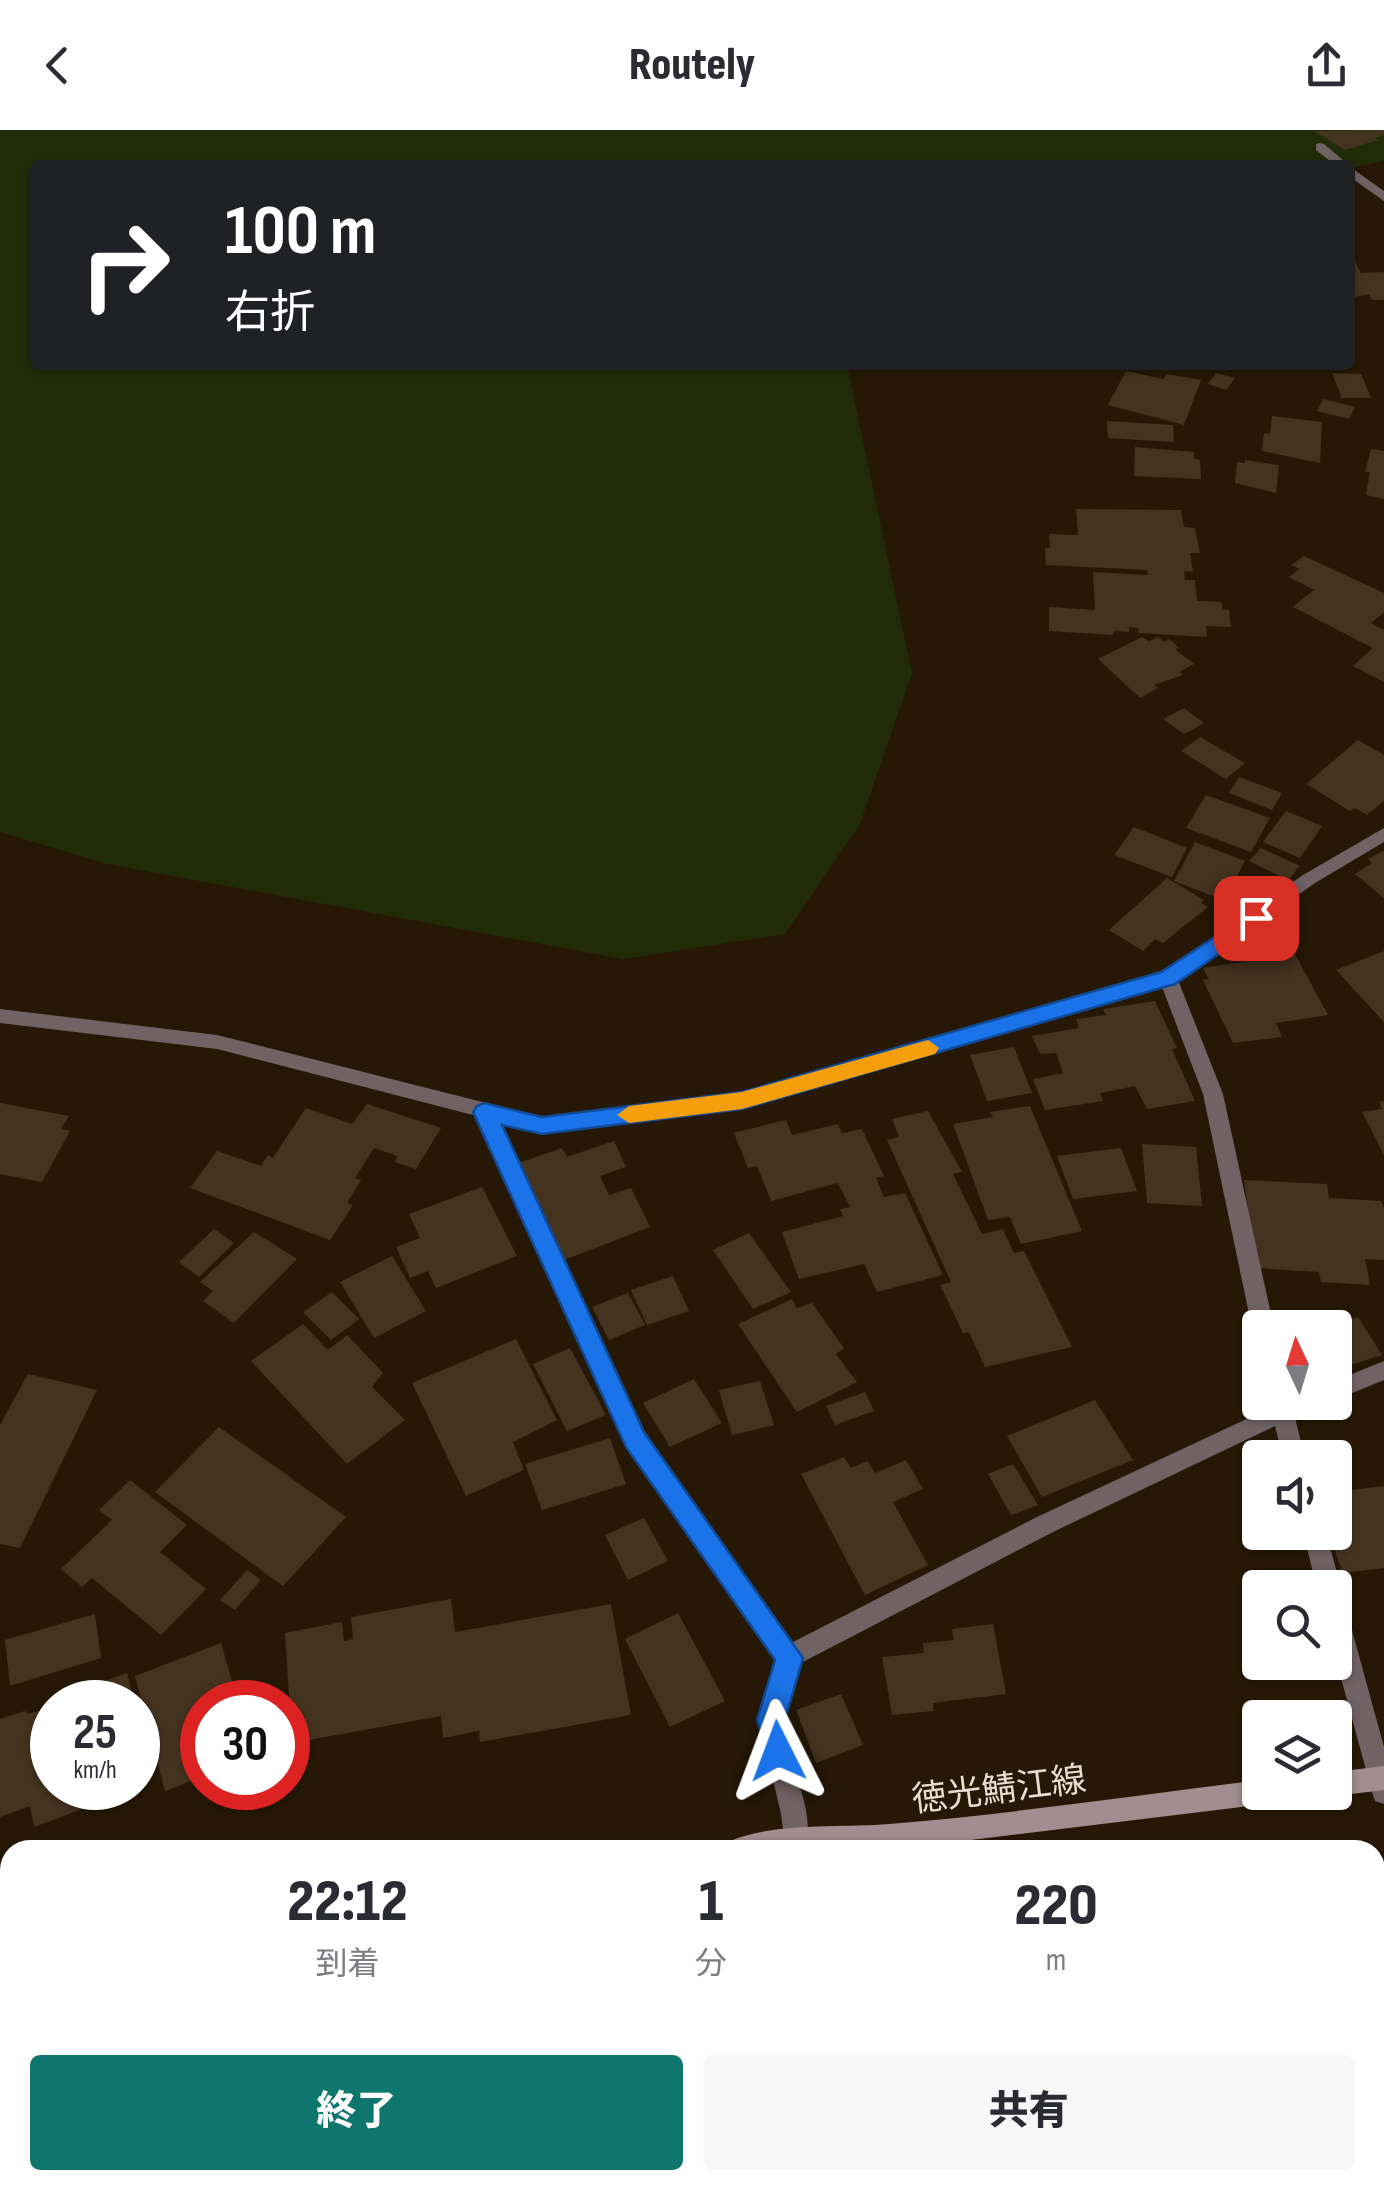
<!DOCTYPE html>
<html lang="ja">
<meta charset="utf-8">
<style>
:root{--surface:#fff;--page:#f7f7f7;--text:#2b2b33;--muted:#7c7c81;--accent:#0f766e}
body{margin:0;font-family:"Sofia Sans Condensed","Noto Sans JP",sans-serif;background:var(--page);color:var(--text);height:100vh;display:flex;flex-direction:column;font-size:38px;white-space:nowrap}
*{box-sizing:border-box;margin:0}
p{font-size:32px;color:var(--muted)}
.icon{flex:none;width:55px;height:55px;fill:none;stroke:currentColor;stroke-width:2;stroke-linecap:round;stroke-linejoin:round}
.map{position:relative;flex:1;overflow:hidden}
.panel{position:absolute;left:0px;top:1710px;width:1385px;height:350px;display:flex;flex-direction:column;background:var(--surface);border-radius:30px 30px 0 0;box-shadow:0 2px 8px #0004}
.panel>*{flex:none}
.hud{position:absolute;left:30px;top:30px;width:1325px;height:210px;border-radius:10px;box-shadow:0 2px 8px #0004;background:#202124;color:#fff;overflow:hidden}
.needle{width:65px;rotate:356deg}
.fabs{position:absolute;left:1242px;top:1180px;display:grid;gap:20px}
.fabs a{display:grid;place-items:center;width:110px;height:110px;border-radius:10px;background:var(--surface);box-shadow:0 2px 8px #0004;font-size:50px}
.speed{position:absolute;left:30px;top:1550px;display:flex;gap:20px;font-size:50px;font-weight:700;text-align:center}
.speed>*{display:grid;place-content:center;width:130px;height:130px;border-radius:50%;background:var(--surface);box-shadow:0 2px 8px #0004;line-height:1}
.speed small{font-size:25px;font-weight:400}
.speed .limit{border:15px solid #d22;background:#fff;color:#111}
.pin{position:absolute;display:grid;place-items:center;width:85px;height:85px;color:#fff;margin:-42px;border-radius:20px;box-shadow:0 5px 15px #0006}
.me{position:absolute;width:110px;margin:-55px;rotate:357deg;stroke-linejoin:round;filter:drop-shadow(0 0 8px #0008)}
.turn{display:flex;align-items:center;gap:35px;height:210px;padding:0 30px;font-size:45px}
.turn .icon{width:130px;height:130px;stroke-width:2.5}
.turn b{display:block;font-size:70px;line-height:85px}
.eta{display:flex;justify-content:space-evenly;align-items:center;height:170px;text-align:center}
.eta b{font-size:60px;font-weight:800;line-height:70px}
.action{display:flex;gap:20px;margin-top:auto;padding:20px 30px}
.action a{flex:1;height:115px;border-radius:10px;background:var(--accent);color:#fff;font-size:40px;font-weight:800;line-height:115px;text-align:center}
.action a+a{background:var(--page);color:var(--text)}
header{display:flex;justify-content:space-between;align-items:center;height:130px;padding:0 30px;background:var(--surface);font-size:45px;font-weight:800}
.map>svg:first-child{display:block}
</style>
<header><svg class="icon" aria-label="back" viewBox="0 0 24 24"><path d="M15 5l-7 7 7 7"/></svg>Routely<svg class="icon" aria-label="share" viewBox="0 0 24 24"><path d="M12 15V3M7 8l5-5 5 5M5 13v7h14v-7"/></svg></header>
<div class="map">
<svg width="1384" height="2060" viewBox="0 0 1384 2060">
<rect width="100%" height="100%" fill="#271805"/>
<polygon fill="#222b07" points="0,0 1384,0 1384,31 1350,38 1350,35 35,35 35,235 847,235 912,543 860,694 785,804 623,829 107,734 0,702"/>
<g fill="none" stroke-linecap="round" stroke-linejoin="round">
<g fill="#00031e" fill-rule="evenodd">
<polygon points="1384,1824 1384,1844 1375,1846 1375,1826"/>
<polygon points="10,1964 10,1984 0,1985 0,1965"/>
</g>
</g>
<g fill="#44331f">
<polygon points="1384,0 1384,5 1375,8 1378,10 1345,20 1314,1"/>
<polygon points="1350,130 1354,130 1361,143 1384,142 1384,170 1372,170 1369,164 1350,168"/>
<polygon points="1126,241 1163,249 1167,244 1201,250 1184,295 1108,275"/>
<polygon points="1216,243 1235,248 1226,260 1208,254"/>
<polygon points="1332,243 1361,244 1371,268 1342,268"/>
<polygon points="1323,269 1355,277 1349,289 1317,281"/>
<polygon points="1272,286 1322,292 1320,333 1262,321 1264,303 1270,304"/>
<polygon points="1107,291 1173,295 1174,312 1108,308"/>
<polygon points="1135,317 1194,322 1194,329 1200,330 1201,349 1134,346"/>
<polygon points="1371,319 1384,321 1384,369 1366,365 1370,342 1365,342"/>
<polygon points="1245,330 1279,335 1276,363 1235,353 1237,332 1245,333"/>
<polygon points="1076,379 1181,380 1184,397 1195,398 1200,423 1190,423 1193,442 1184,441 1185,450 1195,450 1197,471 1221,472 1223,479 1229,480 1231,497 1206,496 1207,507 1139,503 1138,498 1129,497 1129,502 1114,501 1113,505 1049,501 1049,477 1095,480 1093,442 1148,445 1147,440 1046,435 1045,418 1050,418 1049,404 1078,405"/>
<polygon points="1304,426 1384,463 1384,482 1371,493 1384,500 1384,552 1353,536 1373,518 1293,477 1314,460 1289,447 1300,439 1291,435"/>
<polygon points="1142,507 1149,511 1158,507 1164,512 1169,509 1179,518 1175,519 1194,534 1179,542 1183,545 1154,555 1158,558 1140,568 1098,529"/>
<polygon points="1184,578 1204,593 1184,604 1163,589"/>
<polygon points="1200,607 1245,633 1226,649 1181,621"/>
<polygon points="1358,610 1384,625 1384,671 1367,685 1355,678 1350,681 1306,654"/>
<polygon points="1239,647 1282,663 1272,680 1229,663"/>
<polygon points="1206,665 1270,688 1251,722 1186,698"/>
<polygon points="1286,681 1322,696 1300,728 1263,712"/>
<polygon points="1134,697 1187,718 1172,747 1114,725"/>
<polygon points="1195,712 1245,731 1229,761 1241,765 1236,775 1174,751"/>
<polygon points="1261,718 1300,736 1288,750 1249,731"/>
<polygon points="1384,720 1384,768 1355,744 1372,733 1368,729"/>
<polygon points="1167,748 1204,770 1201,773 1208,777 1163,813 1155,809 1143,821 1109,800"/>
<polygon points="1384,821 1384,892 1336,840"/>
<polygon points="1295,824 1328,885 1276,893 1282,907 1233,913 1203,850 1209,849 1203,838"/>
<polygon points="1155,871 1177,918 1172,919 1195,971 1147,979 1135,956 1100,963 1103,971 1045,980 1033,949 1063,943 1056,923 1040,924 1032,906 1079,898 1076,889 1106,885 1103,879"/>
<polygon points="1014,917 1032,963 987,971 970,925"/>
<polygon points="1384,971 1384,1025 1362,982 1382,979 1379,972"/>
<polygon points="0,973 69,986 61,999 70,1001 42,1052 0,1044"/>
<polygon points="367,974 441,998 416,1039 395,1032 397,1026 374,1018 355,1048 361,1050 347,1073 353,1075 330,1110 190,1058 217,1021 261,1036 268,1025 273,1028 306,978 352,994"/>
<polygon points="1030,976 1082,1101 1021,1114 1010,1087 988,1090 953,994 993,987 990,982"/>
<polygon points="928,981 962,1042 953,1044 982,1104 1003,1099 1014,1123 1024,1121 1072,1217 985,1237 969,1202 963,1203 940,1155 951,1152 887,1010 899,1007 892,989"/>
<polygon points="786,990 792,1005 838,994 842,1003 862,999 884,1046 876,1048 884,1067 905,1063 943,1145 877,1162 864,1134 799,1149 782,1102 843,1086 840,1079 850,1077 838,1053 771,1071 757,1036 748,1038 734,1003"/>
<polygon points="614,1011 626,1037 600,1046 609,1065 631,1058 650,1097 559,1132 516,1034 562,1018 567,1027"/>
<polygon points="1142,1014 1196,1017 1202,1076 1147,1073"/>
<polygon points="1121,1018 1137,1061 1073,1069 1057,1026"/>
<polygon points="1244,1050 1327,1054 1329,1068 1381,1071 1384,1078 1384,1130 1365,1129 1370,1155 1321,1152 1319,1142 1256,1138"/>
<polygon points="482,1057 517,1126 436,1158 428,1141 410,1148 396,1117 420,1108 409,1084"/>
<polygon points="214,1099 234,1113 199,1147 179,1132"/>
<polygon points="254,1102 297,1129 234,1193 203,1171 213,1161 200,1152"/>
<polygon points="749,1103 791,1162 753,1179 713,1120"/>
<polygon points="392,1126 426,1181 374,1208 340,1152"/>
<polygon points="673,1146 689,1181 647,1195 631,1160"/>
<polygon points="332,1162 359,1189 331,1210 303,1182"/>
<polygon points="628,1163 645,1195 609,1210 592,1177"/>
<polygon points="792,1169 797,1178 812,1173 844,1218 836,1224 857,1252 797,1282 738,1194"/>
<polygon points="1358,1187 1382,1225 1335,1240 1335,1198 1327,1196"/>
<polygon points="303,1194 328,1220 347,1205 383,1243 372,1257 405,1290 347,1334 251,1231"/>
<polygon points="516,1209 557,1290 513,1312 524,1340 466,1366 412,1253"/>
<polygon points="570,1218 606,1285 567,1301 533,1234"/>
<polygon points="28,1244 97,1260 20,1418 0,1414 0,1295"/>
<polygon points="694,1249 722,1293 670,1317 643,1273"/>
<polygon points="760,1251 774,1295 732,1305 719,1260"/>
<polygon points="865,1262 874,1281 835,1295 826,1276"/>
<polygon points="1095,1270 1133,1330 1042,1367 1007,1306"/>
<polygon points="219,1297 346,1387 283,1456 155,1362"/>
<polygon points="610,1308 626,1354 542,1380 525,1334"/>
<polygon points="844,1327 851,1338 868,1331 875,1343 906,1330 923,1359 893,1372 928,1435 865,1465 801,1344"/>
<polygon points="1013,1334 1038,1375 1011,1385 988,1344"/>
<polygon points="130,1350 187,1395 160,1422 206,1459 161,1505 92,1448 82,1457 61,1439 112,1390 99,1380"/>
<polygon points="1384,1356 1384,1438 1343,1443 1328,1402 1335,1402 1335,1362"/>
<polygon points="644,1388 668,1431 628,1450 605,1405"/>
<polygon points="247,1440 261,1450 235,1480 220,1470"/>
<polygon points="451,1469 455,1502 611,1474 631,1585 480,1612 479,1601 443,1608 441,1586 292,1613 285,1503 342,1492 344,1511 353,1509 351,1487"/>
<polygon points="678,1483 725,1571 670,1597 625,1509"/>
<polygon points="95,1484 101,1528 10,1556 5,1510"/>
<polygon points="993,1494 1006,1564 933,1573 934,1581 892,1585 882,1527 924,1523 923,1513 954,1510 952,1499"/>
<polygon points="221,1513 238,1572 202,1572 202,1647 165,1661 135,1546"/>
<polygon points="127,1543 134,1572 56,1572 55,1569"/>
<polygon points="841,1564 863,1615 816,1633 796,1580"/>
<polygon points="47,1579 48,1583 52,1581 52,1658 88,1658 93,1675 34,1697 30,1676 0,1687 0,1589 25,1581 27,1584"/>
<polygon points="138,1593 150,1636 138,1641"/>
<polygon points="43,2050 296,2050 297,2060 43,2060"/>
</g>
<g fill="none" stroke-linecap="round" stroke-linejoin="round">
<g fill="#716365" fill-rule="evenodd">
<polygon points="1320,13 1324,14 1349,35 1335,35 1316,20 1316,14"/>
<polygon points="1350,37 1384,61 1384,71 1350,47"/>
<path d="M 1384,698 L 1384,712 L 1315,753 L 1178,850 L 1223,964 L 1274,1198 L 1260,1198 L 1260,1206 L 1252,1198 L 1203,964 L 1162,857 L 742,978 L 542,1003 L 499,992 L 643,1302 L 793,1512 L 1037,1387 L 1270,1278 L 1270,1272 L 1318,1272 L 1315,1279 L 1295,1288 L 1305,1328 L 1283,1328 L 1275,1296 L 1053,1402 L 799,1534 C 794,1551 785,1571 784,1588 C 781,1624 820,1682 804,1720 L 786,1720 L 781,1684 L 759,1590 L 776,1529 L 627,1316 L 477,986 L 217,919 L 0,893 L 0,879 L 217,905 L 542,987 L 742,962 L 1162,843 L 1303,745 Z"/>
<polygon points="1384,1231 1384,1250 1335,1270 1335,1251"/>
<polygon points="1303,1402 1326,1402 1341,1458 1337,1466 1335,1458 1317,1458"/>
<polygon points="1335,1471 1343,1474 1347,1482 1384,1617 1384,1674 1375,1671 1372,1662 1335,1526"/>
<polygon points="10,2004 11,2050 0,2058 0,2009"/>
</g>
<g fill="#a28d90" fill-rule="evenodd">
<polygon points="1384,1636 1384,1660 1335,1666 1326,1663 1335,1662 1335,1642"/>
<path d="M 1260,1650 L 1260,1662 L 1278,1662 L 1275,1671 L 1266,1674 L 889,1720 L 726,1720 L 730,1711 C 775,1692 840,1698 889,1694 C 1013,1684 1137,1665 1260,1650 Z"/>
<polygon points="0,1784 10,1785 10,1811 0,1810"/>
</g>
</g>
<polygon fill="#1a73e8" stroke="#114b97" stroke-width="2.5" points="1256,780 1264,782 1267,788 1264,793 1175,854 742,979 542,1004 502,995 644,1302 803,1528 785,1590 793,1621 788,1631 778,1635 769,1631 757,1590 775,1530 626,1317 473,982 477,976 484,973 542,987 742,962 1161,842"/>
<polygon fill="#f59e0b" points="928,910 939,918 935,924 742,979 629,993 617,985 629,976 742,962"/>
<g text-anchor="middle" stroke-width="10" stroke-linejoin="round" paint-order="stroke">
<g font-size="35" fill="#e8ddd2" stroke="#271805">
<text transform="translate(999 1659) rotate(-7)" y="12">徳光鯖江線</text>
</g>
</g>
</svg>
<div class="fabs">
<a><svg class="needle" viewBox="-14 -14 28 28"><path d="M0-13l5 13h-10z" fill="#e53935"/><path d="M0 13l5-13h-10z" fill="#7c7c81"/></svg></a>
<a><svg class="icon" aria-label="sound" viewBox="0 0 24 24"><path d="M4 9h4l5-4v14l-5-4H4zM17 9q2 3 0 6"/></svg></a>
<a><svg class="icon" aria-label="search" viewBox="0 0 24 24"><circle cx="10" cy="10" r="6"/><path d="M15 15l6 6"/></svg></a>
<a><svg class="icon" aria-label="layers" viewBox="0 0 24 24"><path d="M12 4l9 5-9 5-9-5zM3 14l9 5 9-5"/></svg></a>
</div>
<div class="speed"><div>25<small>km/h</small></div><div class="limit">30</div></div>
<div class="pin" style="left:1256px;top:788px;background:#d93025"><svg class="icon" aria-label="arrive" viewBox="0 0 24 24"><path d="M6 21V4h12l-3 4 3 4H6"/></svg></div>
<svg class="me" style="left:778px;top:1621px" viewBox="-20 -20 40 40"><path d="M0-17L14 15 0 8-14 15z" fill="#1a73e8" stroke="#fff" stroke-width="4"/></svg>
<div class="hud">
<div class="turn"><svg class="icon" aria-label="right" viewBox="0 0 24 24"><path d="M7 20v-9h11M14 6l5 5-5 5"/></svg><div><b>100 m</b>右折</div></div>
</div>
<section class="panel">
<div class="eta">
<div><b>22:12</b><p>到着</p></div>
<div><b>1</b><p>分</p></div>
<div><b>220</b><p>m</p></div>
</div>
<div class="action"><a>終了</a><a>共有</a></div>
</section>
</div>
